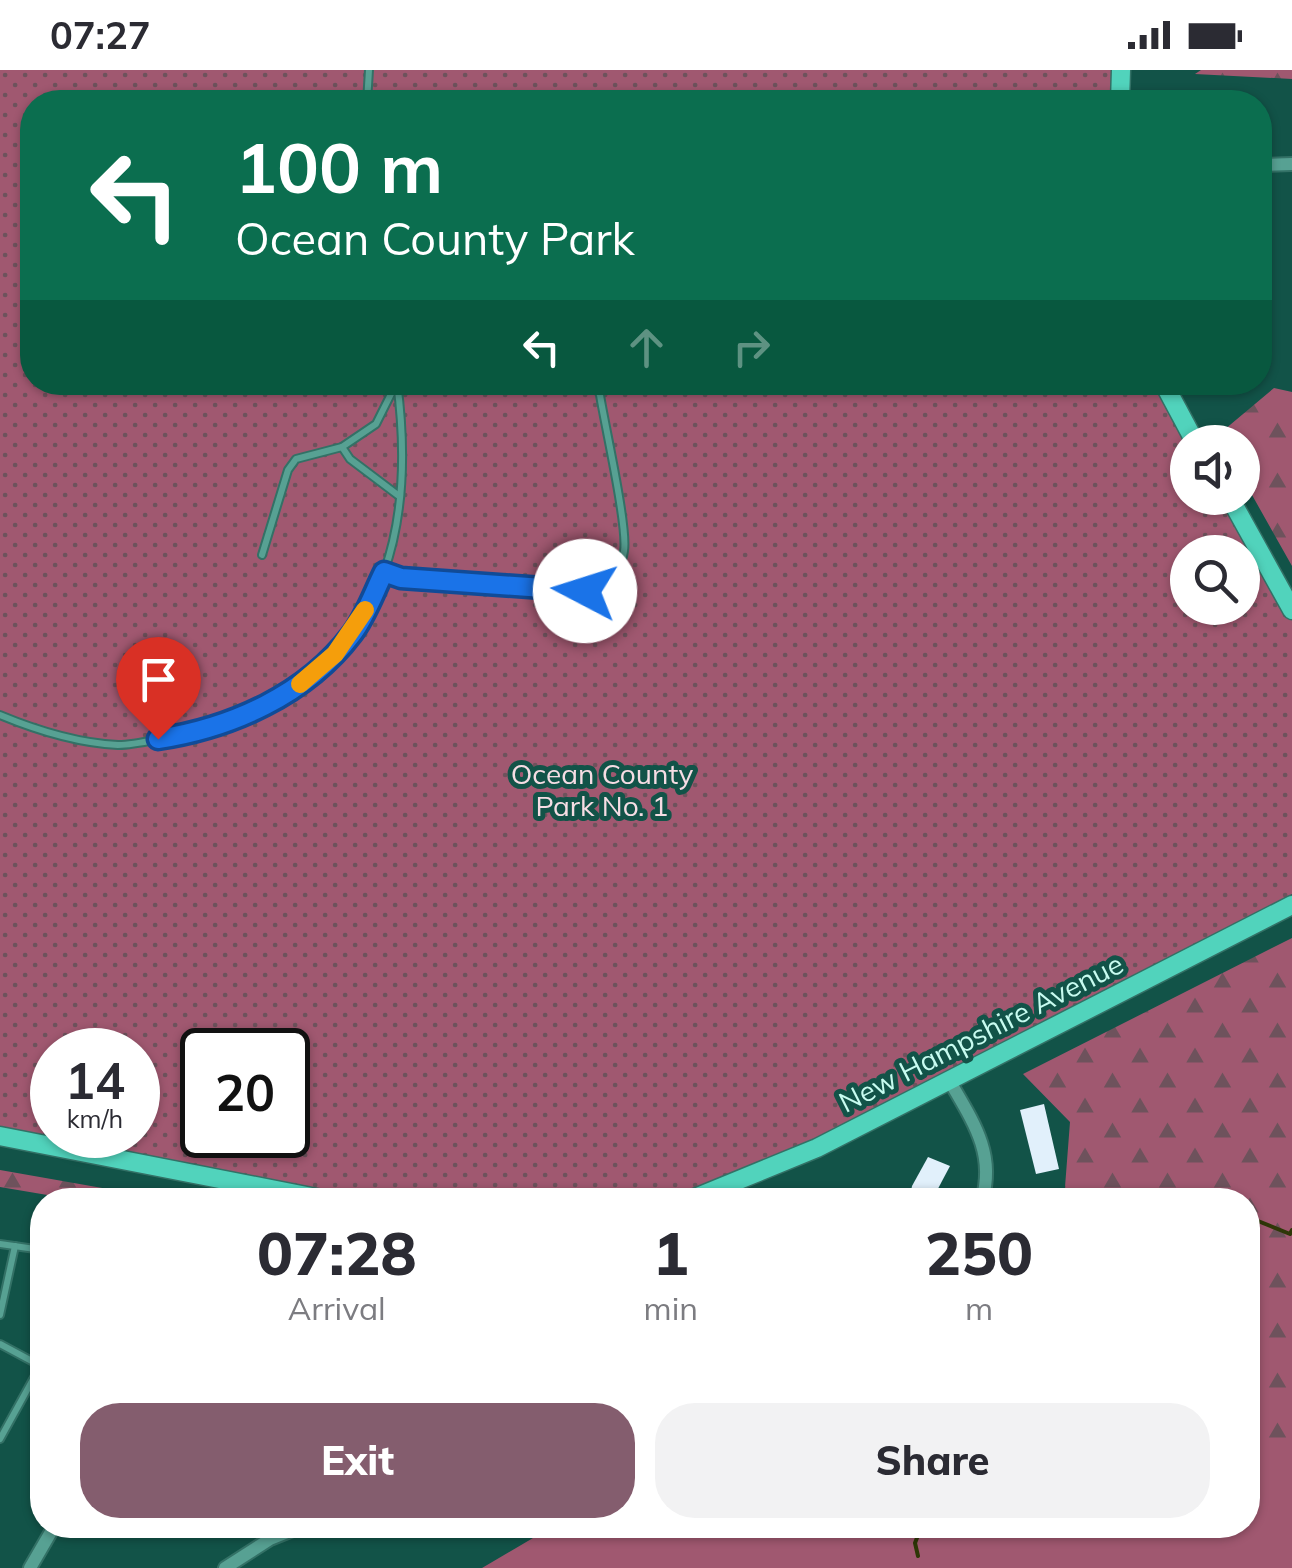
<!DOCTYPE html>
<style>
:root{--surface:#fff;--page:#f2f2f3;--text:#2b2b33;--muted:#7c7c81;--accent:#845d6e}
body{margin:0;font-family:Mulish,sans-serif;background:var(--page);color:var(--text);height:100vh;display:flex;flex-direction:column;font-size:38px;white-space:nowrap}
*{box-sizing:border-box;margin:0}
p{font-size:32px;color:var(--muted)}
.icon{flex:none;width:55px;height:55px;fill:none;stroke:currentColor;stroke-width:2;stroke-linecap:round;stroke-linejoin:round}
.map{position:relative;flex:1;overflow:hidden}
.drawer{position:absolute;left:30px;top:1118px;width:1230px;height:350px;display:flex;flex-direction:column;background:var(--surface);border-radius:40px;box-shadow:0 2px 8px #0004}
.drawer>*{flex:none}
.banner{position:absolute;left:20px;top:20px;width:1252px;height:305px;border-radius:40px;box-shadow:0 2px 8px #0004;background:#0b6e4f;color:#fff;overflow:hidden}
.controls{position:absolute;left:1170px;top:355px;display:grid;gap:20px}
.controls a{display:grid;place-items:center;width:90px;height:90px;border-radius:50%;background:var(--surface);box-shadow:0 2px 8px #0004;font-size:50px}
.speed{position:absolute;left:30px;top:958px;display:flex;gap:20px;font-size:50px;font-weight:700;text-align:center}
.speed>*{display:grid;place-content:center;width:130px;height:130px;border-radius:50%;background:var(--surface);box-shadow:0 2px 8px #0004;line-height:1}
.speed small{font-size:25px;font-weight:400}
.speed .limit{border:5px solid #111;border-radius:15px;background:#fff;color:#111}
.pin{position:absolute;display:grid;place-items:center;width:85px;height:85px;color:#fff;margin:-102px -42px;border-radius:50% 50% 50% 0;rotate:-45deg;box-shadow:0 0 10px #0007}
.pin .icon{rotate:45deg}
.me{position:absolute;width:110px;margin:-55px;rotate:275deg;stroke-linejoin:round;filter:drop-shadow(0 0 8px #0008)}
.turn{display:flex;align-items:center;gap:35px;height:210px;padding:0 50px;font-size:45px}
.turn .icon{width:130px;height:130px;stroke-width:2.5}
.turn b{display:block;font-size:70px;line-height:85px}
.lanes{display:flex;align-items:center;height:95px;padding:0 50px;background:#0003;justify-content:center;gap:50px;direction:ltr}
.lanes .off{opacity:.35}
.eta{display:flex;justify-content:space-evenly;align-items:center;height:170px;text-align:center}
.eta b{font-size:60px;font-weight:800;line-height:70px}
.action{display:flex;gap:20px;margin-top:auto;padding:20px 50px}
.action a{flex:1;height:115px;border-radius:40px;background:var(--accent);color:#fff;font-size:40px;font-weight:800;line-height:115px;text-align:center}
.action a+a{background:var(--page);color:var(--text)}
.status{display:flex;justify-content:space-between;align-items:center;height:70px;padding:0 50px;background:var(--surface);direction:ltr}
.status svg{height:28px;fill:currentColor}
.map>svg:first-child{display:block}
</style>
<div class="status"><b>07:27</b><svg viewBox="0 0 49 12"><path d="M0 12V9h3v3zM5 12V6h3v6zM10 12V3h3v9zM15 12V0h3v12zM26 1h20v11H26zM47 4h2v5h-2z"/></svg></div>
<div class="map">
<svg width="1292" height="1498" viewBox="0 0 1292 1498">
<defs>
<pattern id="forest-firs" width="22" height="20" patternUnits="userSpaceOnUse" patternTransform="scale(2.5)"><rect width="22" height="20" fill="#a05870"/><path d="M5 1l3.5 6h-7zM16 11l3.5 6h-7z" fill="#6e525c"/></pattern>
<pattern id="park-dots" width="8" height="8" patternUnits="userSpaceOnUse" patternTransform="scale(2.5)"><rect width="8" height="8" fill="#a05870"/><path d="M2 2h.1M6 6h.1" fill="none" stroke="#6e525c" stroke-width="1.8" stroke-linecap="round"/></pattern>
</defs>
<rect width="100%" height="100%" fill="#125348"/>
<polygon fill="#a05870" points="1248,1382 1292,1382 1292,1498 482,1498 555,1455 1248,1455"/>
<g fill="url(#forest-firs)">
<polygon points="1201,0 1292,0 1292,9 1195,4"/>
<polygon points="1274,318 1292,322 1292,496 1243,409 1242,372 1222,372 1218,365"/>
<polygon points="1292,868 1292,1382 1248,1382 1248,1130 1064,1130 1070,1052 1023,1004"/>
<polygon points="0,1100 159,1128 77,1130 0,1117"/>
</g>
<path fill="url(#park-dots)" fill-rule="evenodd" d="M 0,0 L 1121,0 L 1120,32 L 32,32 L 32,312 L 1163,313 L 1188,372 L 1188,428 L 1230,428 L 1292,550 L 1292,824 L 815,1071 L 737,1105 L 654,1130 L 327,1130 L 0,1066 ZM 1188,482 L 1242,482 L 1242,538 L 1188,538 ZM 52,980 L 138,980 L 138,1065 L 52,1065 ZM 202,980 L 288,980 L 288,1065 L 202,1065 Z"/>
<g fill="none" stroke-linecap="round" stroke-linejoin="round">
<g stroke="#2e3707" stroke-width="4">
<polyline points="1248,1147 1290,1164 1292,1160"/>
<polyline points="918,1486 915,1473 922,1455"/>
</g>
</g>
<g fill="#e1f0fb">
<polygon points="1044,1034 1059,1099 1036,1104 1020,1040"/>
<polygon points="928,1087 950,1096 932,1130 916,1130 910,1127 912,1116"/>
</g>
<g fill="none" stroke-linecap="round" stroke-linejoin="round">
<g stroke="#337166" stroke-width="10">
<g id="lane">
<polyline points="367,32 369,0"/>
<polyline points="624,32 625,31"/>
<polyline points="396,314 376,354 342,377 350,389 399,426"/>
<polyline points="262,485 288,400 296,389 342,377"/>
<path d="M 385,502 L 401,508 L 565,521 C 591,521 620,510 624,481 C 628,457 605,356 600,325 L 594,312"/>
<path d="M 0,645 C 36,660 79,673 118,675 C 133,675 149,671 164,668 C 259,653 351,597 384,502 C 405,443 405,373 397,312"/>
<polyline points="0,1174 42,1180"/>
<polyline points="0,1245 15,1176"/>
<polyline points="0,1274 41,1296"/>
<polyline points="0,1369 42,1293"/>
</g>
</g>
<g stroke="#337166" stroke-width="16">
<g id="street">
<polyline points="1260,95 1292,94"/>
<polyline points="1260,234 1261,234"/>
<path d="M 949,1010 C 972,1050 996,1083 982,1130"/>
<polyline points="237,1130 238,1115"/>
<polyline points="30,1498 55,1455"/>
<polyline points="225,1498 270,1469 305,1455"/>
</g>
</g>
<g stroke="#337166" stroke-width="21">
<g id="secondary">
<polyline points="1120,32 1121,0"/>
<polyline points="1163,312 1195,372"/>
<polyline points="1230,428 1292,540"/>
<polyline points="0,1066 327,1130"/>
<polyline points="690,1130 817,1078 1292,835"/>
</g>
</g>
<use href="#lane" stroke="#57a193" stroke-width="6"/>
<use href="#street" stroke="#57a193" stroke-width="12"/>
<use href="#secondary" stroke="#51d3bc" stroke-width="18"/>
</g>
<g fill="none" stroke-linecap="round" stroke-linejoin="round">
<g stroke="#114b97" stroke-width="25">
<path id="route" d="M 158,669 C 231,658 306,625 352,564 C 366,546 374,522 384,502 L 401,508 L 585,521"/>
</g>
<use href="#route" stroke="#1a73e8" stroke-width="18"/>
<polyline stroke="#f59e0b" stroke-width="18" points="300,614 335,584 365,540"/>
</g>
<g text-anchor="middle" stroke-width="10" stroke-linejoin="round" paint-order="stroke">
<g font-size="28" fill="#f6dde4" stroke="#125348">
<text x="602" y="714">Ocean County<tspan x="602" dy="32">Park No. 1</tspan></text>
</g>
<g font-size="28" fill="#c8fcf0" stroke="#125348">
<text transform="translate(981 963) rotate(-27)" y="10">New Hampshire Avenue</text>
</g>
</g>
</svg>
<div class="controls">
<a><svg class="icon" aria-label="sound" viewBox="0 0 24 24"><path d="M4 9h4l5-4v14l-5-4H4zM17 9q2 3 0 6"/></svg></a>
<a><svg class="icon" aria-label="search" viewBox="0 0 24 24"><circle cx="10" cy="10" r="6"/><path d="M15 15l6 6"/></svg></a>
</div>
<div class="speed"><div>14<small>km/h</small></div><div class="limit">20</div></div>
<div class="pin" style="left:158px;top:669px;background:#d93025"><svg class="icon" aria-label="arrive" viewBox="0 0 24 24"><path d="M6 21V4h12l-3 4 3 4H6"/></svg></div>
<svg class="me" style="left:585px;top:521px" viewBox="-20 -20 40 40"><circle r="19" fill="#fff"/><path d="M0-13L10 11 0 6-10 11z" fill="#1a73e8"/></svg>
<div class="banner">
<div class="turn"><svg class="icon" aria-label="left" viewBox="0 0 24 24"><path d="M17 20v-9H6M10 6l-5 5 5 5"/></svg><div><b>100 m</b>Ocean County Park</div></div>
<div class="lanes"><svg class="icon" aria-label="left" viewBox="0 0 24 24"><path d="M17 20v-9H6M10 6l-5 5 5 5"/></svg><svg class="icon off" aria-label="ahead" viewBox="0 0 24 24"><path d="M12 20V5M6 11l6-6 6 6"/></svg><svg class="icon off" aria-label="right" viewBox="0 0 24 24"><path d="M7 20v-9h11M14 6l5 5-5 5"/></svg></div>
</div>
<section class="drawer">
<div class="eta">
<div><b>07:28</b><p>Arrival</p></div>
<div><b>1</b><p>min</p></div>
<div><b>250</b><p>m</p></div>
</div>
<div class="action"><a>Exit</a><a>Share</a></div>
</section>
</div>
